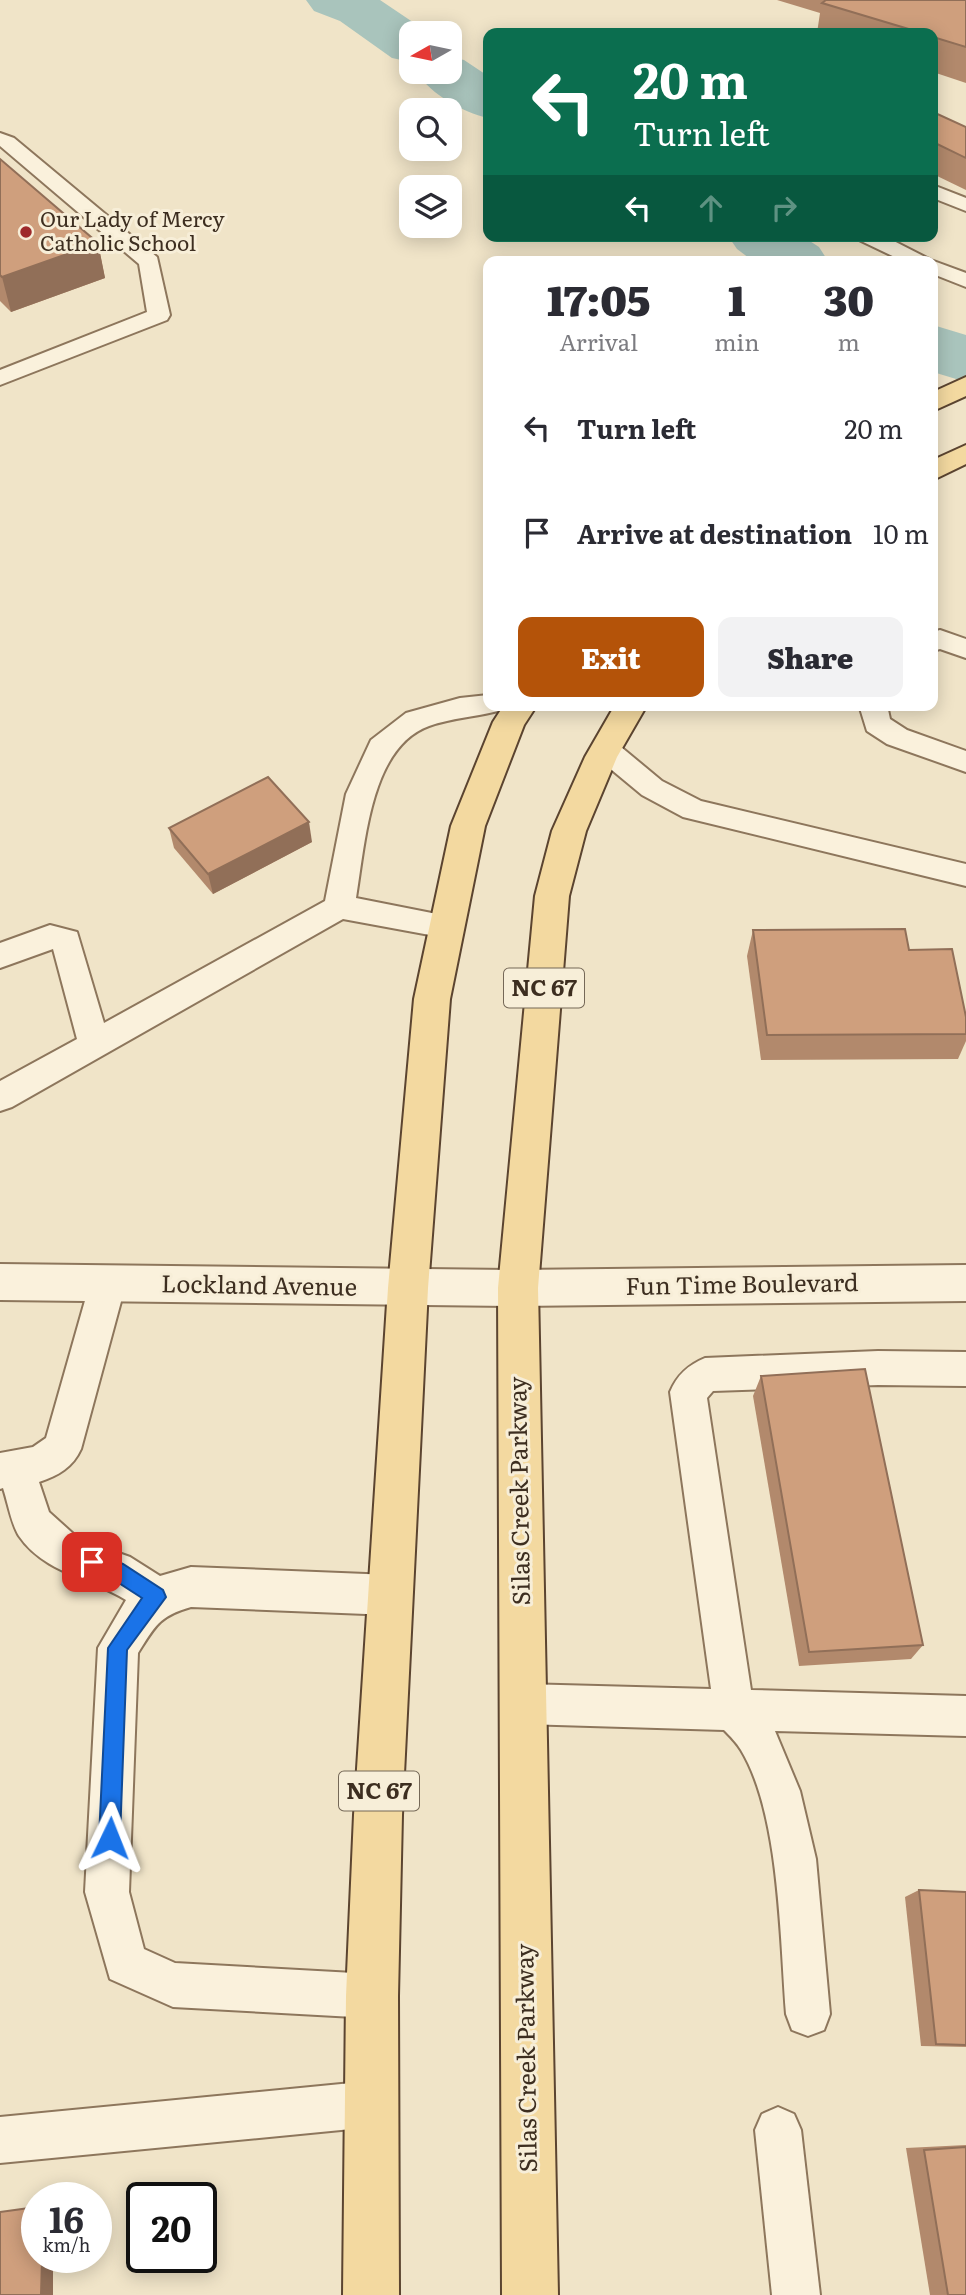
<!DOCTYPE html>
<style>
:root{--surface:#fff;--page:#f2f2f3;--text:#2b2b33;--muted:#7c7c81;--accent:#b45309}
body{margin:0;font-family:Literata,serif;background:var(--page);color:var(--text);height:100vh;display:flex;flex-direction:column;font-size:26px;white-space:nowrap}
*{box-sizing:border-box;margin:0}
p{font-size:23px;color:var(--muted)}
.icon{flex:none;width:38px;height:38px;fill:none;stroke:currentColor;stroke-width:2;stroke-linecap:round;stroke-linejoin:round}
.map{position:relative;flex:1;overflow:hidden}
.drawer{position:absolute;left:483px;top:256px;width:455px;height:455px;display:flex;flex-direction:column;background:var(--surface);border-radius:14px;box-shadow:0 4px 18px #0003}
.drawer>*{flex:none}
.guide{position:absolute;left:483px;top:28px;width:455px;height:214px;border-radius:14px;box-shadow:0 4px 18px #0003;background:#0b6e4f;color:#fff;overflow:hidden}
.needle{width:46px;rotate:261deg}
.fabs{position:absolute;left:399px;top:21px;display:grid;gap:14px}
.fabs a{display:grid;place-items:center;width:63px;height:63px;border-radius:14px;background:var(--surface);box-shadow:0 4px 18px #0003;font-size:35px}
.speed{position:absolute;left:21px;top:2182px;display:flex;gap:14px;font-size:35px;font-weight:700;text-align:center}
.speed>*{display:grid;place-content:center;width:91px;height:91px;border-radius:50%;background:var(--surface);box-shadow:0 4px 18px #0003;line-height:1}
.speed small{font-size:18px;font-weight:400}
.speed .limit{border:4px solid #111;border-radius:10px;background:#fff;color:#111}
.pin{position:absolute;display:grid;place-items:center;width:60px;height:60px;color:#fff;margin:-30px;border-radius:14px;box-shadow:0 4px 10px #0006}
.me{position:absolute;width:77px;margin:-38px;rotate:2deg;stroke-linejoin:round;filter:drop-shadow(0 0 5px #0008)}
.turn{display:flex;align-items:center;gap:24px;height:147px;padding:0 35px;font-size:32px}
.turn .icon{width:91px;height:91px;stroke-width:2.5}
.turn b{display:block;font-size:49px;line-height:60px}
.lanes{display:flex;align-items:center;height:66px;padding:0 35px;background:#0003;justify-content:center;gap:35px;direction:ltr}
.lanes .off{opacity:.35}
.eta{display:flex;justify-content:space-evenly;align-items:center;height:119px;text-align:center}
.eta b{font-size:42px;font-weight:800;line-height:49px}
.primary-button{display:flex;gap:14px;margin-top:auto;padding:14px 35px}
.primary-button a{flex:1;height:80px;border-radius:14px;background:var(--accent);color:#fff;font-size:28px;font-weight:800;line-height:80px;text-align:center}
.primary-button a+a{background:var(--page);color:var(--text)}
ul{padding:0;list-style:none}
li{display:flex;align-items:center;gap:21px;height:105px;padding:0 35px}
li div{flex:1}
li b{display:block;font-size:26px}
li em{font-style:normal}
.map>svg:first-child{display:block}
</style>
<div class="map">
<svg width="966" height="2295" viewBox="0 0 966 2295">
<rect width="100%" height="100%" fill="#f0e4c8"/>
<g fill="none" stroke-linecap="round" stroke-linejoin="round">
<g fill="#a9c4bc" fill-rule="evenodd">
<polygon points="306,0 380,0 429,33 411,33 411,62 392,58 340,21 314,11"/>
<path d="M 450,57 L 464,60 L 488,76 L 488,118 C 462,112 432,95 416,72 L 450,72 Z"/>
<polygon points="728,236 802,236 819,247 828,261 753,261 737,249"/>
<polygon points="933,325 966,335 966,382 933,372"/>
</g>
<g stroke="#8d765c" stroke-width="4">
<g id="lane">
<polygon points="0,133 14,138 157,257 170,315 167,320 0,385 0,370 147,312 139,264 0,146"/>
<polygon points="933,185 966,198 966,211 933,198"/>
<polygon points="856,236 884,236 931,260 966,273 966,287 933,274 933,261 903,261 859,240"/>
<polygon points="940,630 966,639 966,658 940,649 933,651 933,632"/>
<path d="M 488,695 L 488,705 L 501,705 L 498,711 C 475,717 451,718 429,726 C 370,747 365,845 356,898 L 457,918 L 461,926 L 457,934 L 446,938 L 343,919 L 12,1107 L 0,1111 L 0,1081 L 77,1039 L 53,949 L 0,968 L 0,943 L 50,925 L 77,932 L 104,1023 L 325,901 L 346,794 L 371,740 L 406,713 L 460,698 Z"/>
<polygon points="859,705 887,705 890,719 907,730 966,751 966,772 887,744 867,731"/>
<polygon points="605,739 615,742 662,781 701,801 966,864 966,886 683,817 642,795 595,756 591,749 595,742"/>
<path d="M 108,1267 L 120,1272 L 126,1283 L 81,1449 C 73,1467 58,1476 39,1482 L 49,1512 L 79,1539 L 130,1557 L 160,1576 L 191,1567 L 391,1575 L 405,1581 L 411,1595 L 405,1609 L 391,1615 L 191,1607 C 159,1616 155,1626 138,1653 L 129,1892 L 144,1949 L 175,1963 L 372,1974 L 388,1980 L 394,1996 L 388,2012 L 372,2018 L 173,2007 L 110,1979 L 85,1892 L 98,1648 L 126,1600 C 91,1578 44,1573 19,1536 C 11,1523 8,1503 3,1488 L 0,1489 L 0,1453 L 33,1447 L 46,1438 L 90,1283 L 96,1272 Z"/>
<path d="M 878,1351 L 966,1352 L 966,1386 L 878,1385 L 713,1391 L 707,1398 L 751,1690 L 966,1696 L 966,1736 L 775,1731 L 800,1791 L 816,1859 L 830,2014 L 824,2030 L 808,2036 L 792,2030 L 786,2014 C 780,1940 780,1814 741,1750 C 737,1743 730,1736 724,1730 L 523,1724 L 509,1718 L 503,1704 L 509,1690 L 523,1684 L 711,1689 L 670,1392 C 677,1375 688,1365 705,1358 Z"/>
<polygon points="372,2081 388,2088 395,2104 388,2120 372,2127 0,2163 0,2117"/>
<polygon points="778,2107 794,2114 801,2130 820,2295 772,2295 755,2130 762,2114"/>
</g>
</g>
<g stroke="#8d765c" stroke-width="4">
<polygon id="street" points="0,1264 518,1270 966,1265 966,1301 518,1306 0,1300"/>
</g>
<g stroke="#5b4430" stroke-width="4">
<g id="primary">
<polygon points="966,377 966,396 933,411 933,392"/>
<polygon points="966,445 966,464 933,480 933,460"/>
<polygon points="504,705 537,705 524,725 485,826 450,999 428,1288 402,1815 398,1996 399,2295 343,2295 346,1996 354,1815 388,1288 414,999 451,826 493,722"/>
<polygon points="615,705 647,705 617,757 586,831 569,896 538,1288 558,2295 502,2295 498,1288 535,896 552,831 585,757"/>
</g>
</g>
<use href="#lane" fill="#faf1dc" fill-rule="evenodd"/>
<use href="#street" fill="#faf1dc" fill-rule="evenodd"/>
<use href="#primary" fill="#f3d9a0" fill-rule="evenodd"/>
</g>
<g fill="#b2896c">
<polygon points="777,0 966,0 966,83 933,72 933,33 817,33 820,13"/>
<polygon points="933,112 966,127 966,190 933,174"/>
<polygon points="0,159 98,243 105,278 11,312 0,301"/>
<polygon points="169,828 312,842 213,894 174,848"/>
<polygon points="753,930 909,950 966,1017 966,1041 958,1059 761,1060 747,956"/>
<polygon points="761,1376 923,1645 911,1659 799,1666 753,1396"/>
<polygon points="919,1890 966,1892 966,2047 921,2046 905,1897"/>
<polygon points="966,2145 966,2295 930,2295 906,2148"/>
</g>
<g fill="#916f58">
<polygon points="98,243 105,278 11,312 2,277"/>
<polygon points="309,822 312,842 213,894 208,874"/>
<polygon points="42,2258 53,2258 53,2295 41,2295"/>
</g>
<g fill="#cf9f7d" stroke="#916f58" stroke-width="2">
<polygon points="826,0 966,0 966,47 933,37 933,33 922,33 822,3"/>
<polygon points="933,112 966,127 966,158 933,142"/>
<polygon points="0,159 98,243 2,277 0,275"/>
<polygon points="268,777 309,822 208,874 169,828"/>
<polygon points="905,929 909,950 952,949 966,1017 966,1034 767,1035 753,930"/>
<polygon points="865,1369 923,1645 809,1652 761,1376"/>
<polygon points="919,1890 966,1892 966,2045 936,2044"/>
<polygon points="966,2147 966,2295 948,2295 924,2150"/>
<polygon points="37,2207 37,2258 42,2258 41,2295 0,2295 0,2212"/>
</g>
<polygon fill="#1a73e8" stroke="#114b97" stroke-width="2" points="92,1553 123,1564 163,1590 166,1597 127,1650 120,1838 117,1845 110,1848 102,1845 99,1838 108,1648 142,1598 111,1578 85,1569 82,1562 85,1556"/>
<circle fill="#9e2a2b" stroke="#f7eed8" stroke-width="2.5" cx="26" cy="232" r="7"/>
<g text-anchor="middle" stroke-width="6" stroke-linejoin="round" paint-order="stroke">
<g font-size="21" fill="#3d2e20" stroke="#f7eed8" text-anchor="start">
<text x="40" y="227">Our Lady of Mercy<tspan x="40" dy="24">Catholic School</tspan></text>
</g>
<g fill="#f7eed8" stroke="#756857" stroke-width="2">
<rect x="504" y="968.5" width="80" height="39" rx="5"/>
<rect x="339" y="1771.5" width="80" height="39" rx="5"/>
</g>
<g font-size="23" font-weight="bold" fill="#3d2e20">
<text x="544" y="996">NC 67</text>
<text x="379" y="1799">NC 67</text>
</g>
<g font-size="24" fill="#3d2e20" stroke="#f7eed8">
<text transform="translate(742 1285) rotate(-1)" y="8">Fun Time Boulevard</text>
<text transform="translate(259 1286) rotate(1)" y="8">Lockland Avenue</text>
<text transform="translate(520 1491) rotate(-91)" y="8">Silas Creek Parkway</text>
<text transform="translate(527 2058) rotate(-91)" y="8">Silas Creek Parkway</text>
</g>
</g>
</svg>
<div class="fabs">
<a><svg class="needle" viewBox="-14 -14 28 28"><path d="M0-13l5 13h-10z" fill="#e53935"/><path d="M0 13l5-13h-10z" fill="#7c7c81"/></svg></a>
<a><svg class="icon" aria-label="search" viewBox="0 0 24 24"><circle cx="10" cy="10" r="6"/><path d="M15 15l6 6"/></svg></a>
<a><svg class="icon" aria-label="layers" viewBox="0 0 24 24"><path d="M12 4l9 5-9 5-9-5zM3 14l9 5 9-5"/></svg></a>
</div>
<div class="speed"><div>16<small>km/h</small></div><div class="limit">20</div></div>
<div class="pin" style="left:92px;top:1562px;background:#d93025"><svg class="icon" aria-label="arrive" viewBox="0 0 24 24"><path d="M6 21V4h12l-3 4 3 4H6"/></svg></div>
<svg class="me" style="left:110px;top:1838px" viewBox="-20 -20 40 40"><path d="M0-17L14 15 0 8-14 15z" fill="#1a73e8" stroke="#fff" stroke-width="4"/></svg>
<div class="guide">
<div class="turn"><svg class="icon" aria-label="left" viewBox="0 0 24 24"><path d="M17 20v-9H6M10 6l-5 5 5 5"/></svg><div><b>20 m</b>Turn left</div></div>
<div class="lanes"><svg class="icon" aria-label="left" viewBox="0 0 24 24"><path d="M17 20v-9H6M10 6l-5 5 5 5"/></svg><svg class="icon off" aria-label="ahead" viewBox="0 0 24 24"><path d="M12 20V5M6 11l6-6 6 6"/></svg><svg class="icon off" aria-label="right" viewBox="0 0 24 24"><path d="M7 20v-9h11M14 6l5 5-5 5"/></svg></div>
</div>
<section class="drawer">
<div class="eta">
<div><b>17:05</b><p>Arrival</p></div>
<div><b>1</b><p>min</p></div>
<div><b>30</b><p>m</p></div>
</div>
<ul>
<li><svg class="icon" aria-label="left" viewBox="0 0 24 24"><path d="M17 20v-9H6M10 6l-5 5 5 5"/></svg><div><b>Turn left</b></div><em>20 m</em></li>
<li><svg class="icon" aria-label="arrive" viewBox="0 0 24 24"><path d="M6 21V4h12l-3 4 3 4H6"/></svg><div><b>Arrive at destination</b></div><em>10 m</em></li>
</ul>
<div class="primary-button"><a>Exit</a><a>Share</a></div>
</section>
</div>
